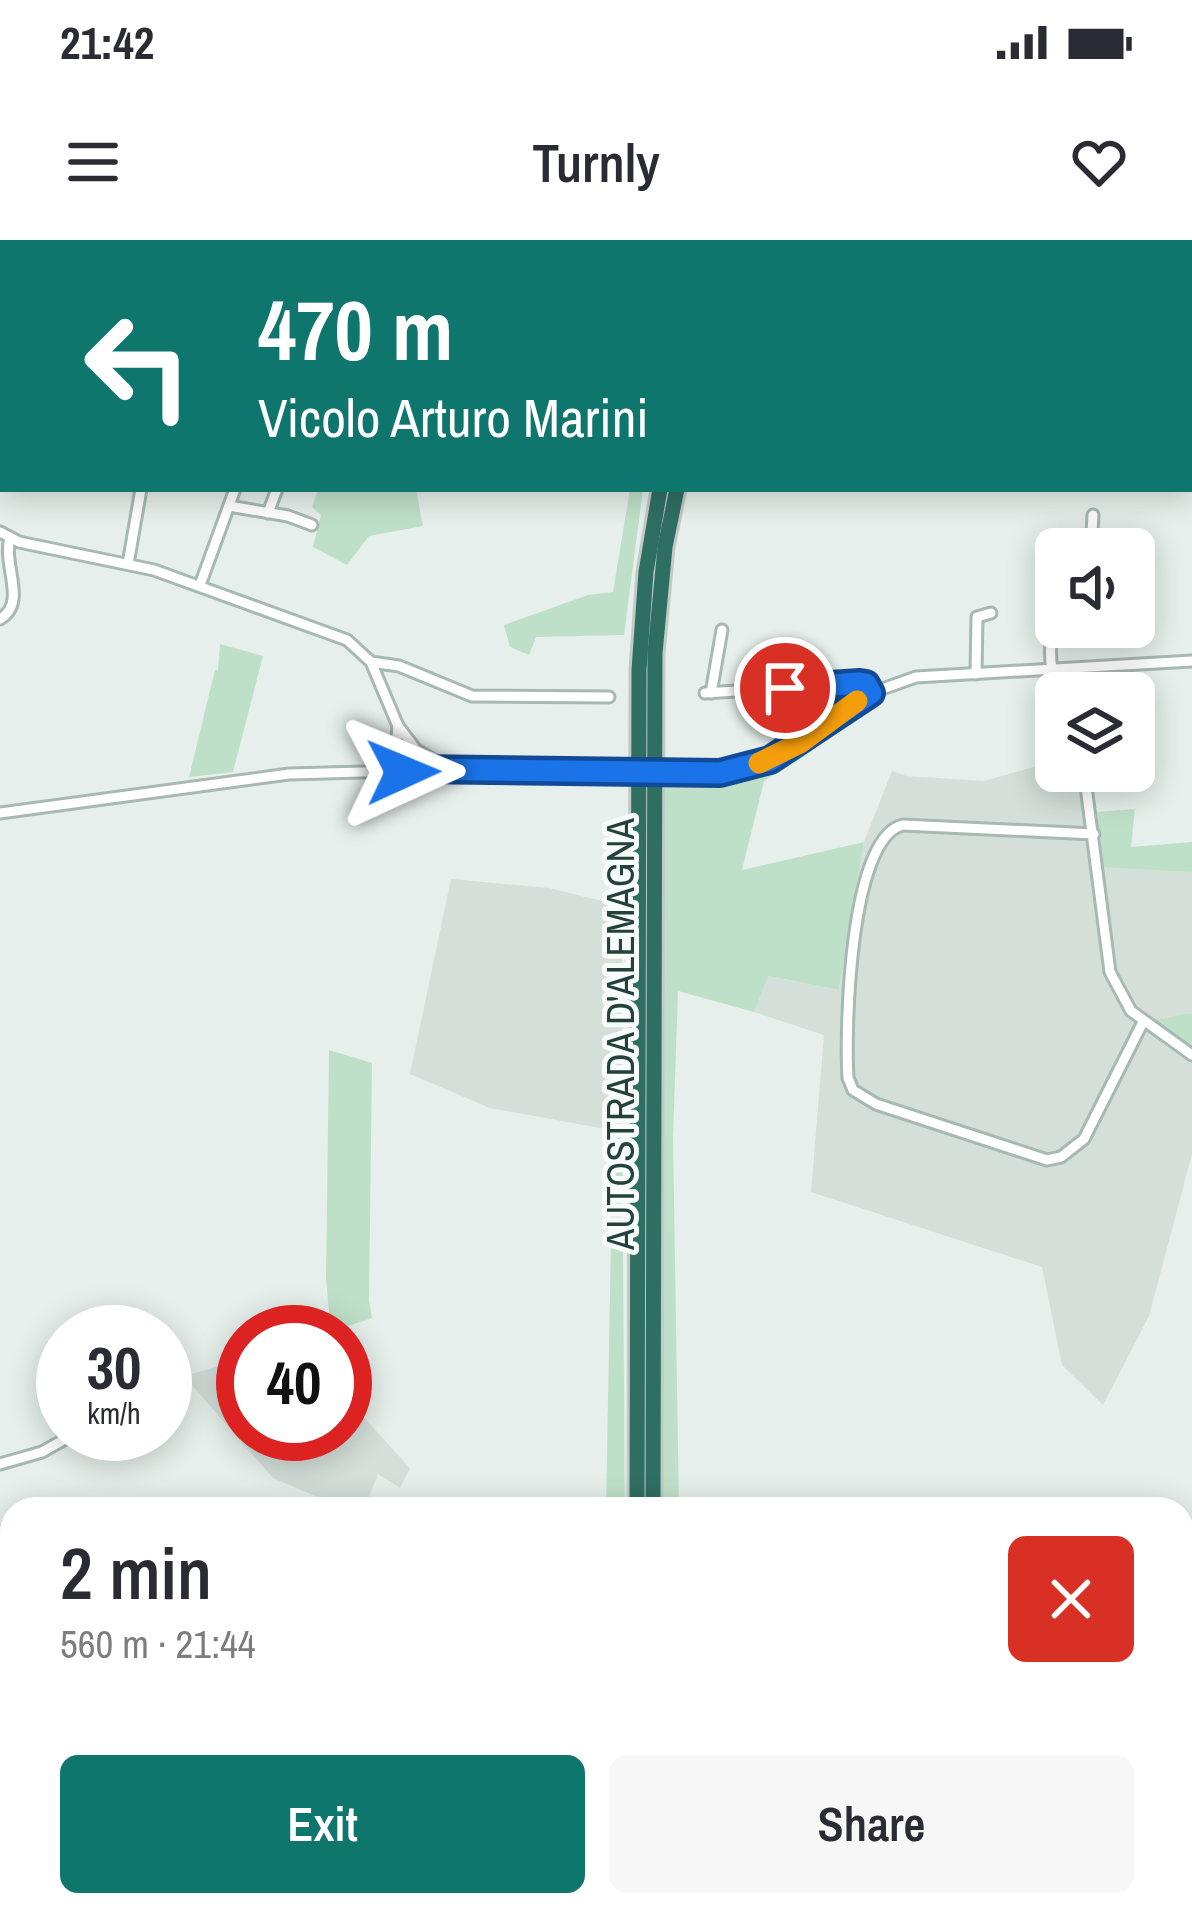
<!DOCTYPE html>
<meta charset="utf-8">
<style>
:root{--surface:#fff;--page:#f7f7f7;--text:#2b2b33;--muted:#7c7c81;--accent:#0f766e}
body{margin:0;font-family:"Archivo Narrow",sans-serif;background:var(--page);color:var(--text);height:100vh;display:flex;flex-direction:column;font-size:45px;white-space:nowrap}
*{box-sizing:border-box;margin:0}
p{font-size:39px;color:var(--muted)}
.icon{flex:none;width:66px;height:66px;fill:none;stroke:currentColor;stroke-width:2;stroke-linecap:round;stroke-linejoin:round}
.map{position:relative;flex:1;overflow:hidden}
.side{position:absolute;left:0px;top:1257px;width:1194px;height:420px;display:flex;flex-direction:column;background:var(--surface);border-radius:36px 36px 0 0;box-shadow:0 6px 30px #0003}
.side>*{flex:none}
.hud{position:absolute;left:0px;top:0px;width:1194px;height:252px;box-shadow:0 6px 30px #0003;background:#0f766e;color:#fff;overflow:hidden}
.controls{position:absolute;left:1035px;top:288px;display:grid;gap:24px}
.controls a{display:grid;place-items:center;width:120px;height:120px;border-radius:18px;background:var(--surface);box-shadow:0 6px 30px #0003;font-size:60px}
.speed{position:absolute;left:36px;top:1065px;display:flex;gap:24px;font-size:60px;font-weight:700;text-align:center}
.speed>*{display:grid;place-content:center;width:156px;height:156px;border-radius:50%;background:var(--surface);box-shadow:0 6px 30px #0003;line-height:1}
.speed small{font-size:30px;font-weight:400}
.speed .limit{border:18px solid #d22;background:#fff;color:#111}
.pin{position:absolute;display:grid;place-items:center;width:102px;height:102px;color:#fff;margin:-51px;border:6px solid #fff;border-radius:50%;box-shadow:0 3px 12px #0007}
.me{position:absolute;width:132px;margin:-66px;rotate:89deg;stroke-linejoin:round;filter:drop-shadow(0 0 9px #0008)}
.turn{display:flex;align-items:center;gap:42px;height:252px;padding:0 60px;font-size:54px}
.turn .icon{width:156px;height:156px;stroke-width:2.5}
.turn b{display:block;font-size:84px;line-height:102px}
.round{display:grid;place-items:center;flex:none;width:126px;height:126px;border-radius:18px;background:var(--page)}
.headline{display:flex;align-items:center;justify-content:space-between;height:204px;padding:0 60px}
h1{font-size:72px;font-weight:600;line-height:90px}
.primary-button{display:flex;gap:24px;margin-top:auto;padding:24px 60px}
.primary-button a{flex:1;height:138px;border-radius:18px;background:var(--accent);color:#fff;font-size:48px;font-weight:600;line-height:138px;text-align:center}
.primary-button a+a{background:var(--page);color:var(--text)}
.status{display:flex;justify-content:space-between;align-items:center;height:84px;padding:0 60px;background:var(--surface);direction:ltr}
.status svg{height:33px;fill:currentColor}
header{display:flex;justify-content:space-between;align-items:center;height:156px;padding:0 60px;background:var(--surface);font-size:54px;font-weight:600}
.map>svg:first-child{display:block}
</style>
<div class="status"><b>21:42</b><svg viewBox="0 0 49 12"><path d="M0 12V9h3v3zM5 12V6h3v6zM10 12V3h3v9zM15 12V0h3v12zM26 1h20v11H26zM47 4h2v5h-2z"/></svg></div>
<header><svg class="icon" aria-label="menu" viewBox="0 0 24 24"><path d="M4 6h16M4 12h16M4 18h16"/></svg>Turnly<svg class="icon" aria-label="heart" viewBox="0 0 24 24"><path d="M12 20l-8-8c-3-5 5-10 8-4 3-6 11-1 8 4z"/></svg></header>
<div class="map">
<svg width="1192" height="1677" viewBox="0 0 1192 1677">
<rect width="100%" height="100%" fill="#e6efeb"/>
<g fill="#d4dfda">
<polygon points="1056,521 1056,531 1081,531 1107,741 1136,783 1192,822 1192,914 1149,1076 1103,1165 1062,1125 1042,1027 811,952 824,795 754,772 767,736 839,750 864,602 892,531 906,536 984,541"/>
<polygon points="1134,626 1192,632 1192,774 1150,781 1132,763 1117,737 1102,627"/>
<polygon points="451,639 549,648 622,666 622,892 490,868 410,834"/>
<polygon points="243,1119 243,1194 345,1194 345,1157 410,1228 400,1248 378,1234 364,1269 346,1269 273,1238 184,1136"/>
</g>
<g fill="#bfe0c8">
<polygon points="0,0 145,2 164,0 161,3 3,3 3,68"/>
<polygon points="318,249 416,249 423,286 369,296 347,325 313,307 321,275 312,267"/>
<polygon points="630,249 643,249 624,395 536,397 529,415 510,407 504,385 588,355 613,352"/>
<polygon points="220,404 263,416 233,532 189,537 215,430 218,430"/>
<path d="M 864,459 L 811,512 L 764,541 L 742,630 L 864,602 L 839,750 L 768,736 L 754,772 L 678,751 L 673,897 L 679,1269 L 663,1269 L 662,539 C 768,538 782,515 864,459 Z"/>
<polygon points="1135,569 1131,607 1192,602 1192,632 1102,627 1097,572"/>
<polygon points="1192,774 1192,810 1150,781 1186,774"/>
<polygon points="329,810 372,823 369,1061 372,1078 331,1092 326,1039"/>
<polygon points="613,891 622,892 625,1269 606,1269"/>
</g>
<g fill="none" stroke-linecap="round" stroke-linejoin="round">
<g stroke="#8ec9d4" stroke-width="12">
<polyline points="157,3 158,0"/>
<polyline points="0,80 3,81"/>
<polyline points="0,232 3,231"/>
</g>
<g stroke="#a8b8b2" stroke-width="15">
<g id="minor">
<polyline points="456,3 462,0"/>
<polyline points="229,266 288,276 312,285"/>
<polyline points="268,273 277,249"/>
<polyline points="0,292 19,302 154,330 347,400 371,422 398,486"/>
<polyline points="1091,309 1093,275"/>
<polyline points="128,324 141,249"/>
<polyline points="200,345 235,249"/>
<path d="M 1056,370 C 1049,400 1048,423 1057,453"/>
<path d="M 0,379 C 28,363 2,325 10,298"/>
<polyline points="371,422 399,426 472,456 609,457"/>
<polyline points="976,434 977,377 991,373"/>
<polyline points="705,453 860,443 865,444 871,453"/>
<polyline points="711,453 722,390"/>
<polyline points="396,508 398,486 414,507"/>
<polyline points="417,510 420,523 416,529 403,533 395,528 393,513 406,504 444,526"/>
<polyline points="416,529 617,533"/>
<polyline points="1084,531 1110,732 1131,771 1192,815"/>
<polyline points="679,533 720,533 770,520 871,453 916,437 1192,421"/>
<polyline points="0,573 289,534 399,531"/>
<path d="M 1094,594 L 903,585 C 849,597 845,791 848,838 L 853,850 L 876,864 L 1047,920 L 1061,917 L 1084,899 L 1143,782"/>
<polyline points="165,1140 174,1147"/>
<polyline points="0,1224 42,1212 74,1194"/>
</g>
</g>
<g stroke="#c2cac8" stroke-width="21">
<g id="highway">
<polyline points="740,3 741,0"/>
<polyline points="756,3 758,0"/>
<polyline points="637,1269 639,430 646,332 660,249"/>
<polyline points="653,1269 655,413 665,307 677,249"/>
<polyline points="664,1665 666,1677"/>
<polyline points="681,1665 682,1677"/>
</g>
</g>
<use href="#minor" stroke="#fff" stroke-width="9"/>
<use href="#highway" stroke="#2f6f62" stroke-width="15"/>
<g stroke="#5f7d75" stroke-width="8">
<g id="rail">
<polyline points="0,1392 12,1393"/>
<polyline points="1182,1560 1192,1561"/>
</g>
</g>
<use href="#rail" stroke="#f7fbf9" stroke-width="3" stroke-dasharray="9" stroke-linecap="butt"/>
<g stroke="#a8b8b2" stroke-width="15" stroke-linecap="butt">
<polyline id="minor-bridge" points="617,533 679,533"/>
</g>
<use href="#minor-bridge" stroke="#fff" stroke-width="9"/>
</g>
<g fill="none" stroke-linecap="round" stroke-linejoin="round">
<g stroke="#114b97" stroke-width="30">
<polyline id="route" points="403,532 416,529 720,533 770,520 871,453 866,444 860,443 785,448"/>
</g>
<use href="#route" stroke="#1a73e8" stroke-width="21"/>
<polyline stroke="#f59e0b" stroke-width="21" points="759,523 800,503 857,461"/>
</g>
<g text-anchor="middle" stroke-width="10" stroke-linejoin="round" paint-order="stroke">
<g font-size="39" fill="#24423a" stroke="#f7fbf9">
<text transform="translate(620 794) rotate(-90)" y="14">AUTOSTRADA D'ALEMAGNA</text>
</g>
</g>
</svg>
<div class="controls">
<a><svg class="icon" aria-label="sound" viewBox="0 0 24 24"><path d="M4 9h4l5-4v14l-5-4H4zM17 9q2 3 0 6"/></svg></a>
<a><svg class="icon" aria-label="layers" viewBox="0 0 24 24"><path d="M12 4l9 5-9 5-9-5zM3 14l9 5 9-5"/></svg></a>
</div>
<div class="speed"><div>30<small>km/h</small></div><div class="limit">40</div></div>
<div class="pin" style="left:785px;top:448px;background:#d93025"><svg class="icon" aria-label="arrive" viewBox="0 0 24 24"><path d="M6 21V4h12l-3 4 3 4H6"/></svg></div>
<svg class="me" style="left:403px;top:532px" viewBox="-20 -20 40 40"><path d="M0-17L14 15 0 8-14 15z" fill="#1a73e8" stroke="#fff" stroke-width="4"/></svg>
<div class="hud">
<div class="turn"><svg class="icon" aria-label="left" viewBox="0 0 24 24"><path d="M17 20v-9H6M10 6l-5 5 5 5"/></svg><div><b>470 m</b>Vicolo Arturo Marini</div></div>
</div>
<section class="side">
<div class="headline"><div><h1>2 min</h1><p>560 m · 21:44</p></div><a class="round" style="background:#d93025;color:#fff"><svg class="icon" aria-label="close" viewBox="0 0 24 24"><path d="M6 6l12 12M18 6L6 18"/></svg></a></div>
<div class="primary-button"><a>Exit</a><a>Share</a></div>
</section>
</div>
